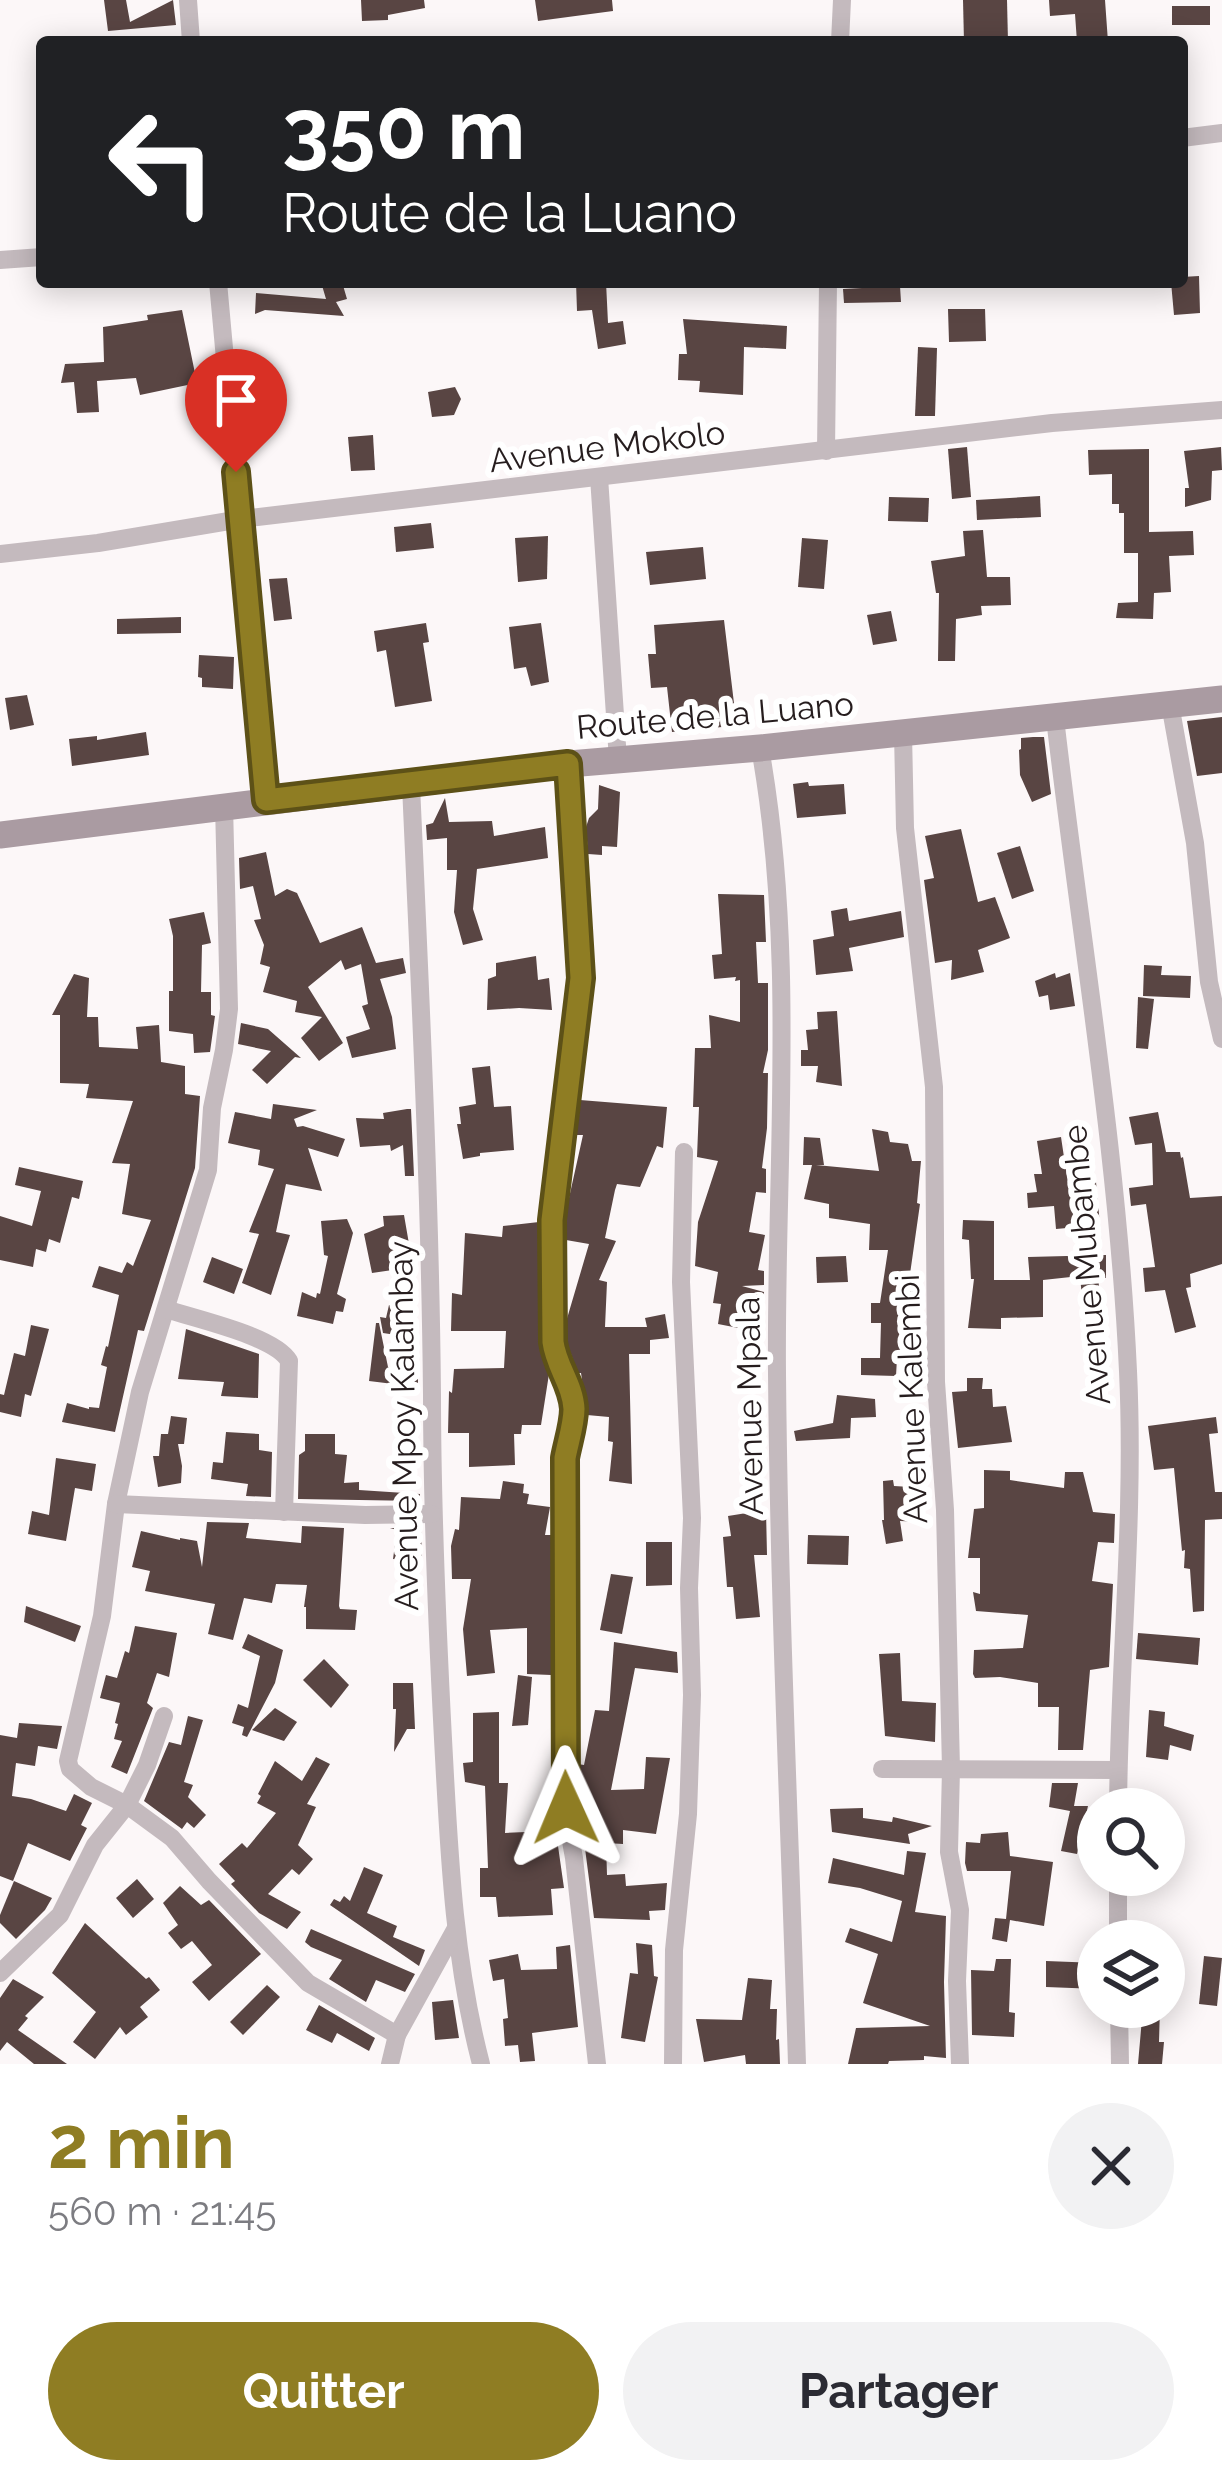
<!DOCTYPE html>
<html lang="fr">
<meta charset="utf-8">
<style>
:root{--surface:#fff;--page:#f2f2f3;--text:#2b2b33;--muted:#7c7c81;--accent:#8f7d23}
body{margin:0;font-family:Raleway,sans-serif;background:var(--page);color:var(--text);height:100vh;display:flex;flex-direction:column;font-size:45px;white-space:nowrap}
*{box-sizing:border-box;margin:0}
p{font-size:39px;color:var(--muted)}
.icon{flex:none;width:66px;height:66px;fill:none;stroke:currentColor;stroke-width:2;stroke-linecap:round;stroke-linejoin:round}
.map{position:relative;height:2064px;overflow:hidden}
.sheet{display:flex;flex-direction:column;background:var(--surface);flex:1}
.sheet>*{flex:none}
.top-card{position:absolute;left:36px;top:36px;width:1152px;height:252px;border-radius:12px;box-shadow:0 6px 30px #0003;background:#202124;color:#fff;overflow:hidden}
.fabs{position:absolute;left:1077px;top:1788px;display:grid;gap:24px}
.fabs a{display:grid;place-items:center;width:108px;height:108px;border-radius:50%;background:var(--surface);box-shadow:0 6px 30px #0003;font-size:60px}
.pin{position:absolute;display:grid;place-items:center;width:102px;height:102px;color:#fff;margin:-123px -51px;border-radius:50% 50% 50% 0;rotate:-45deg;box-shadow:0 0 12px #0007}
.pin .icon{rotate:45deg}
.me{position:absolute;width:132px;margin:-66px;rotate:359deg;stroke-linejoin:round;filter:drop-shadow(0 0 9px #0008)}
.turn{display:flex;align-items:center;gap:42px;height:252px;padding:0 48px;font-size:54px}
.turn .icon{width:156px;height:156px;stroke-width:2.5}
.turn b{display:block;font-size:84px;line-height:102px}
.round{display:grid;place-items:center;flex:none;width:126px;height:126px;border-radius:63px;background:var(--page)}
.summary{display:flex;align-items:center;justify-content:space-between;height:204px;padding:0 48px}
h1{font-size:72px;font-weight:700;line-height:90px;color:var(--accent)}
.cta{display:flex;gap:24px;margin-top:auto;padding:24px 48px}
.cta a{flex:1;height:138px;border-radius:72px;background:var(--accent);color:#fff;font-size:48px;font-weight:700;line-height:138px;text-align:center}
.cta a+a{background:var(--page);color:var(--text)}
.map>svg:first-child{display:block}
</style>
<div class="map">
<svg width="1222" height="2064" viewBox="0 0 1222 2064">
<rect width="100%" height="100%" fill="#fcf7f8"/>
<g fill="#594543">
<polygon points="104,0 126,0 130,22 173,0 176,25 108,31"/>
<polygon points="361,0 424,0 425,8 388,15 388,20 362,21"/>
<polygon points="535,0 612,0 613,11 538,21"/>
<polygon points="963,0 1007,0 1008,42 964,42"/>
<polygon points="1049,0 1105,0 1108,42 1077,42 1075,14 1050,16"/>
<rect x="1172" y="6" width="38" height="19"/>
<polygon points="1199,276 1200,313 1174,315 1171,282 1182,282 1182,277"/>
<polygon points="321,282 342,282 347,299 336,302 344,316 265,310 255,314 256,293 326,299"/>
<polygon points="576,282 606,282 608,323 623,321 626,344 598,349 592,310 577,311"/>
<polygon points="900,286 901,302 844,303 843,289"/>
<polygon points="948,309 985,309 986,341 949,342"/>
<polygon points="182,310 197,383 140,395 136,378 97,381 99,412 77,413 74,382 61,383 65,364 104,362 103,327 148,320 147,315"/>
<polygon points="683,319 787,326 786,349 744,347 743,395 699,392 700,381 678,380 679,354 687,354"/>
<polygon points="918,347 937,348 935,416 915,416"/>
<polygon points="455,387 461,399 454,415 432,417 428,392"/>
<polygon points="373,435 375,470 351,471 348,437"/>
<polygon points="967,447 971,497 952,499 948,449"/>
<polygon points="1221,447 1222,470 1212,471 1211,500 1185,507 1185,488 1189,488 1184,451"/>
<polygon points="1149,449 1149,532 1193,531 1194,555 1169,556 1171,592 1154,593 1153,619 1116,618 1118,603 1138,602 1138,553 1124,553 1124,513 1119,513 1119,504 1112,504 1112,474 1089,475 1088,450"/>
<polygon points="1040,496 1041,517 977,520 976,500"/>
<polygon points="889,497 929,498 928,522 888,521"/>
<polygon points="431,523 434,548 396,552 394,527"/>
<polygon points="983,530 987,577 1010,577 1011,605 981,606 982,615 956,619 955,661 938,661 939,593 936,593 931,561 965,556 963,531"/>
<polygon points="548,536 547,579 518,582 515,538"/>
<polygon points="802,538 828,540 824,589 798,587"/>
<polygon points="703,547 706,579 650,585 646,552"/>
<polygon points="287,578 292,619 274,621 269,579"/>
<polygon points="891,611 897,641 873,645 867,615"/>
<polygon points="181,617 181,633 117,634 117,619"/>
<polygon points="724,620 736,720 723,722 722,727 672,732 667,687 651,688 648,654 656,654 654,625"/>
<polygon points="426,623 429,642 423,643 432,701 395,707 386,650 377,652 374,631"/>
<polygon points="541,623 549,682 531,686 526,667 514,669 509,627"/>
<polygon points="199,655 234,657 233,689 202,687 202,678 198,677"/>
<polygon points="27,695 34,725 10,730 5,698"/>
<polygon points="1222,717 1222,773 1197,776 1187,721"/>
<polygon points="146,732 149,755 72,766 69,739 97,736 97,740"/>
<polygon points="1033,737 1044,737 1051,794 1032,802 1020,775 1019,750 1021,749 1021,738"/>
<polygon points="808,782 809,786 844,784 846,814 797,818 793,784"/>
<polygon points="599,785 620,792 617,847 602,846 602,855 588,854 586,827 589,818 598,809"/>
<polygon points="445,798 449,822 492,821 494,836 545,827 548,858 477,869 473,909 483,940 463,945 454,912 457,870 447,870 447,838 427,840 426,825 433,823"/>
<polygon points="961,829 978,902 995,897 1010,938 978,950 984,972 951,980 952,960 935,963 924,880 934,878 925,836"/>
<polygon points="1020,846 1034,891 1012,899 997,853"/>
<polygon points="266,852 275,896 287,889 297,893 320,943 362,927 376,963 403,958 406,973 380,979 392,1017 396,1049 352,1058 346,1037 370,1029 362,1006 368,1004 361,964 345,970 341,960 308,987 343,1043 319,1061 301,1038 322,1017 295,1012 297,1001 263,992 270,967 260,964 264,945 254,920 261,919 253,886 240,889 239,858"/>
<polygon points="718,894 764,895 766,942 756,942 758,983 768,983 768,1050 763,1073 768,1073 767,1128 762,1168 766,1169 766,1193 756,1192 749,1232 765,1235 758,1270 764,1271 764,1285 742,1286 764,1292 764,1333 718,1324 721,1304 713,1303 718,1272 695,1266 698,1222 718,1161 697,1157 699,1107 693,1107 695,1048 711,1048 709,1015 740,1022 740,980 735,981 736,977 714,979 712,955 722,954"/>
<polygon points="847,908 849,921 901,911 904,937 849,948 853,971 816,975 813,940 834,936 831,911"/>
<polygon points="204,912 211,943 202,945 201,992 211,992 211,1015 215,1016 210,1052 194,1053 193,1034 169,1031 169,991 173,991 173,936 169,919"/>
<polygon points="536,956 538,980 549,978 552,1010 519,1008 487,1010 488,979 496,976 496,963"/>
<polygon points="1144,965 1162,966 1161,975 1191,976 1190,998 1143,996"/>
<polygon points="1055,973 1056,978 1070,973 1075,1006 1050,1010 1048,995 1039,997 1035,981"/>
<polygon points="74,974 89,978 87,1017 98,1017 99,1047 138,1049 136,1027 159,1025 161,1062 185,1066 185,1094 200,1096 195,1168 144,1331 138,1330 115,1432 62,1422 67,1403 89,1409 89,1407 99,1408 107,1367 101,1365 106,1346 108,1347 119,1295 92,1287 99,1266 122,1273 127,1262 133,1266 151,1220 122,1214 130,1164 112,1163 133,1101 86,1098 89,1084 60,1083 60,1015 52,1015"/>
<polygon points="1138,997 1154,999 1148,1049 1136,1048"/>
<polygon points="837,1011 842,1086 816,1082 818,1066 801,1066 801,1050 808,1050 806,1030 818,1029 817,1012"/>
<polygon points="241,1023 268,1029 301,1058 295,1057 267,1084 252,1070 271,1051 238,1044"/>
<polygon points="490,1066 494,1107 511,1106 514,1150 480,1153 480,1156 463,1159 457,1124 461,1124 459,1107 476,1104 472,1068"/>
<polygon points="580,1100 667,1107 663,1148 657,1146 640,1187 617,1184 615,1190 605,1238 616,1241 599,1280 607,1282 605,1327 647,1327 645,1318 665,1314 669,1338 650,1340 650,1354 629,1354 632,1484 609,1481 613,1442 608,1441 609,1417 587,1415 581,1373 578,1373 566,1341 566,1322 589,1244 566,1240 567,1207 583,1135 576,1135"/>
<polygon points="273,1104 317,1110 294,1119 297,1127 303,1126 345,1139 338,1157 308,1148 322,1191 286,1184 276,1232 290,1235 271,1295 242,1283 259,1234 249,1232 274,1169 258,1165 260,1150 228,1143 235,1112 271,1119"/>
<polygon points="407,1109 411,1109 414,1176 405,1176 403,1145 391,1151 390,1145 360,1147 356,1118 384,1119 383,1113"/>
<polygon points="1158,1112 1166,1152 1180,1152 1181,1158 1183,1157 1190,1198 1222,1196 1222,1264 1190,1274 1191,1287 1186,1288 1196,1327 1175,1333 1165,1290 1145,1292 1143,1268 1155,1267 1146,1204 1131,1206 1129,1188 1153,1185 1152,1143 1135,1145 1129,1117"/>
<polygon points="872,1129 888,1132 890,1142 908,1144 912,1161 921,1161 917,1203 920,1204 910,1274 922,1276 922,1359 897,1358 896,1376 861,1375 861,1358 880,1358 881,1323 871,1323 871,1303 880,1303 888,1250 869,1250 870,1224 829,1218 829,1204 804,1199 812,1165 803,1165 804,1137 820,1138 824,1165 816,1165 879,1171"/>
<polygon points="1061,1137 1068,1184 1096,1182 1100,1225 1056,1229 1054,1206 1028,1208 1027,1193 1037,1192 1034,1174 1042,1174 1037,1141"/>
<polygon points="19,1167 83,1181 79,1199 72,1197 60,1243 49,1239 46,1252 36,1249 33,1267 0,1260 0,1216 32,1226 41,1191 15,1185"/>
<polygon points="404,1215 413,1267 372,1273 364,1234 384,1226 383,1216"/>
<polygon points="347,1219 353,1233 337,1294 346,1299 343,1312 336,1311 333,1324 297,1316 302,1292 316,1298 317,1293 320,1294 328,1256 324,1255 321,1221"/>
<polygon points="963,1220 994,1221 994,1280 1030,1280 1028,1257 1106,1255 1106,1278 1098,1276 1102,1318 1084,1319 1080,1276 1043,1280 1043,1317 1001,1318 1001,1329 968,1328 974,1279 971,1279 969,1240 962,1239"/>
<polygon points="539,1222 539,1342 549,1374 541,1425 522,1425 521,1434 514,1434 515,1465 469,1467 469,1433 448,1433 449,1391 452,1393 454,1369 504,1368 506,1331 451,1331 452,1293 462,1295 465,1233 502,1237 503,1226"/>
<polygon points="846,1256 848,1282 817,1283 816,1257"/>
<polygon points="212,1257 243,1269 234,1294 203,1282"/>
<polygon points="389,1305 407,1309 405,1321 417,1323 416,1338 383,1333 380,1317 386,1318"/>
<polygon points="376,1323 379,1323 388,1367 418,1371 418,1387 369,1381"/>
<polygon points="31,1325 49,1329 31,1396 25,1394 21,1417 0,1412 0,1394 4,1395 14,1353 25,1356"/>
<polygon points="186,1329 259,1354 258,1398 221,1396 224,1382 178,1379"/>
<polygon points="967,1378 983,1378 982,1389 992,1389 993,1407 1006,1406 1012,1442 958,1448 952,1392 967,1391"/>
<polygon points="837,1395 875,1399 876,1417 851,1418 850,1438 796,1441 794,1431 833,1423"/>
<polygon points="171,1416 187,1418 184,1444 178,1444 182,1466 181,1483 158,1487 153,1456 159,1456 161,1434 168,1434"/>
<polygon points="1216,1417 1218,1433 1209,1434 1215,1492 1222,1492 1222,1519 1205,1520 1204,1611 1193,1612 1190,1569 1184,1568 1185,1550 1182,1551 1174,1468 1154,1470 1148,1426"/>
<polygon points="226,1432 259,1434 259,1450 272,1452 271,1497 246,1496 248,1484 211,1479 213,1462 223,1463"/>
<polygon points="305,1434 335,1434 335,1454 347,1455 344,1483 359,1482 359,1490 420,1494 420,1501 298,1499 299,1455 305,1451"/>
<polygon points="56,1458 96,1464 92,1491 75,1488 66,1541 28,1534 32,1511 49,1515"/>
<polygon points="984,1470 1010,1471 1010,1480 1064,1488 1065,1472 1083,1472 1093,1512 1115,1514 1114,1543 1098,1542 1092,1581 1113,1584 1109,1667 1090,1670 1083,1750 1058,1750 1059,1707 1038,1707 1038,1683 1000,1677 975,1678 973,1674 974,1650 1023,1648 1028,1615 976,1611 973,1592 980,1594 980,1558 968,1558 974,1509 984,1508"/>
<polygon points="893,1480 894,1486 927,1488 924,1522 900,1521 903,1541 886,1544 882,1520 884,1520 883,1481"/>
<polygon points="503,1481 524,1484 523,1493 529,1494 527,1504 550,1507 545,1535 551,1535 551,1675 527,1674 527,1628 490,1630 495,1673 467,1676 463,1629 471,1579 452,1579 451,1546 455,1529 459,1530 461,1497 500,1499"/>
<polygon points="766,1510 767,1555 754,1555 760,1617 736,1619 733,1587 727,1587 723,1537 731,1536 728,1516"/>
<polygon points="207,1522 249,1523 246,1538 301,1543 302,1526 344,1528 339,1606 340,1609 357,1610 355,1630 306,1629 306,1607 304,1607 307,1585 276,1584 272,1603 244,1598 233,1640 208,1634 215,1604 145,1591 150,1571 132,1567 141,1531 180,1540 180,1538 197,1541 202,1567"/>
<polygon points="390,1528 421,1528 422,1563 393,1559 397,1530"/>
<polygon points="808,1535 849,1536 848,1565 807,1564"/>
<polygon points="646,1542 672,1542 672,1585 646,1586"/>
<polygon points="611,1574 633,1577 622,1634 600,1630"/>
<polygon points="26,1606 81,1626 75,1642 24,1622"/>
<polygon points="135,1626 177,1633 169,1677 157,1673 147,1703 153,1708 127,1774 111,1767 122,1741 114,1739 118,1724 115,1723 120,1703 100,1698 106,1675 117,1678 125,1651 129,1653"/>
<polygon points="1138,1633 1200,1638 1198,1665 1136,1659"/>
<polygon points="248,1634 283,1650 275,1683 247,1737 242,1735 244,1727 232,1723 238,1704 248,1708 260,1656 242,1648"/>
<polygon points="614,1642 677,1652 678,1673 635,1668 611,1790 644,1789 646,1757 670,1758 656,1834 623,1830 623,1844 606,1843 607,1875 625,1874 626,1886 667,1883 665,1910 649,1911 650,1920 594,1918 582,1825 582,1784 578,1784 578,1764 584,1765 595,1710 609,1711"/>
<polygon points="900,1653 902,1701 936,1703 935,1742 885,1736 879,1654"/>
<polygon points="324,1659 349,1685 331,1708 303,1680"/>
<polygon points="518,1675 532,1677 528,1725 512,1726"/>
<polygon points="393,1683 413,1683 415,1729 407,1729 394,1752 396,1709 393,1709"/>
<polygon points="275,1708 297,1722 284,1741 252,1730"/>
<polygon points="1149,1710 1165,1712 1164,1726 1194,1735 1191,1751 1170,1745 1168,1760 1146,1757"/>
<polygon points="499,1712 499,1783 508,1783 505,1833 526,1832 526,1841 557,1839 564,1888 551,1889 553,1915 498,1917 496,1897 480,1897 480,1868 488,1868 485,1786 465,1782 463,1763 473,1762 473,1713"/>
<polygon points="188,1716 203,1720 184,1782 193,1785 188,1797 206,1815 194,1828 187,1822 182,1829 144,1801 169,1742 181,1745"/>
<polygon points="19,1723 62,1726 57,1749 38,1746 35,1766 16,1763 12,1796 31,1799 66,1811 74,1794 92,1803 81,1825 87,1828 70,1861 28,1843 13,1881 0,1876 0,1735 17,1738"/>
<polygon points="316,1757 330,1764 307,1804 316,1807 298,1845 313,1859 299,1875 292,1869 268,1894 301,1912 287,1929 259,1913 231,1884 235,1881 219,1864 242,1843 247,1848 276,1813 257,1803 261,1796 258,1794 275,1761 302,1781"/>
<polygon points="1052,1783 1078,1783 1074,1806 1088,1806 1077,1854 1061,1851 1070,1811 1049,1807"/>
<polygon points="863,1808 863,1818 892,1822 893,1817 932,1826 908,1834 910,1844 832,1832 830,1809"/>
<polygon points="1008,1832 1010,1856 1053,1862 1044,1926 1010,1920 1007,1942 992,1939 995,1918 1006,1919 1011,1871 967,1871 965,1863 966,1842 980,1843 981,1834"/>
<polygon points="907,1851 926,1853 915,1912 946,1916 944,1982 946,2058 924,2056 924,2060 889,2061 888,2064 848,2064 856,2028 930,2026 863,2003 878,1954 845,1942 850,1928 892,1942 902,1901 860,1888 828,1883 833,1858 904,1875"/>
<polygon points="364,1867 383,1875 367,1913 397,1926 393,1937 425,1950 419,1966 330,1905 334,1899 340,1902 344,1896 350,1901"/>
<polygon points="137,1879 154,1899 133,1918 116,1898"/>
<polygon points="14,1881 52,1898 45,1910 16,1939 0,1923 0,1915"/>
<polygon points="180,1886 201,1905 209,1900 261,1954 209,2001 192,1982 212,1965 192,1941 181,1949 168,1933 178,1925 163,1903"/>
<polygon points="85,1923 146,1979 149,1977 160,1990 140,2007 148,2017 126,2035 120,2027 95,2059 73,2042 96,2012 52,1973"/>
<polygon points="311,1929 415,1974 405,1992 376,1980 366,2002 329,1979 342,1960 311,1947 305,1942"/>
<polygon points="636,1943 652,1945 654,1976 658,1977 645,2042 621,2038 630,1973 638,1974"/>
<polygon points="570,1945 578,2027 532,2033 535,2061 520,2062 518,2045 505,2046 503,2019 508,2018 504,1979 493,1981 489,1960 518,1954 521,1970 557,1969 556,1947"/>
<polygon points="1204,1956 1222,1958 1217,2006 1199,2004"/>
<polygon points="996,1959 1011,1959 1009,2012 1015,2013 1014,2037 972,2035 971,1970 994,1971"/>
<polygon points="1046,1961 1098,1963 1098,1989 1046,1987"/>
<polygon points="748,1978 772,1980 770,2009 777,2009 776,2040 779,2039 780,2064 746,2064 745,2055 704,2062 696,2019 742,2020"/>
<polygon points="13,1979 44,1997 25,2016 28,2018 18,2030 67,2064 34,2064 7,2042 0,2051 0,1998"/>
<polygon points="267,1985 280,1997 243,2035 230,2022"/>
<polygon points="453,2000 459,2038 435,2040 432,2002"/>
<polygon points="319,2005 375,2038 369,2051 337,2033 332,2043 306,2030"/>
<polygon points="1143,2007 1160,2007 1159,2042 1164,2042 1162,2064 1138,2064"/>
</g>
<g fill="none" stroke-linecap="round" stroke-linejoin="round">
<g stroke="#c4babe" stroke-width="18">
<polyline points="188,0 191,42"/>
<polyline points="840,42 842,0"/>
<polyline points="1182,138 1222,133"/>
<polyline points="0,260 42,257"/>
<polyline points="218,282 265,800"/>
<polyline points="826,451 828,282"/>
<polyline points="599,477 618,760"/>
<polyline points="0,554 98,543 241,519 1052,423 1222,410"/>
<polyline points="1170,704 1195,843 1209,982 1222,1039"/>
<path d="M 1055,718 C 1080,935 1118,1153 1128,1371 C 1135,1517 1119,1663 1118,1809"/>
<polyline points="903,733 905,828 934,1087 936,1382 945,1510 951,1769 949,1852 960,1910 957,1981 960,2064"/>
<path d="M 760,748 C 797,954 775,1166 777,1374 C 779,1604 790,1834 797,2064"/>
<path d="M 569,764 L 581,978 L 552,1220 L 553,1342 C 556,1366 573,1385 574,1409 C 574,1424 568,1443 565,1458 L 565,1808 L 574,1858 L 597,2064"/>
<path d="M 411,785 C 420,988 430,1191 432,1394 C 432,1509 437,1624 443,1739 C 449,1849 453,1957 481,2064"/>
<polyline points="224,805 229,1009 224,1050 212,1108 208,1170 140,1392 116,1504 102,1616 68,1761 70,1769 91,1787 127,1805 172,1838 209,1881 308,1983 397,2035 456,1928"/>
<path d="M 166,1309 C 195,1319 275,1336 289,1361 L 284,1512"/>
<polyline points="116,1504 365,1515 432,1514"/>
<polyline points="882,1769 1118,1770"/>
<polyline points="1118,1875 1118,1941"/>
<polyline points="0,1973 60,1915 95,1845 127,1805 147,1765 164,1716"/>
<polyline points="1119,2007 1120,2064"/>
<polyline points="390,2064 397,2035"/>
<polyline points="673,2064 674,1950 688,1814 692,1695 689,1588 692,1518 681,1282 684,1152"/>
</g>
<polyline stroke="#aa9ba2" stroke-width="27" points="0,835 569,764 760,748 1222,699"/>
</g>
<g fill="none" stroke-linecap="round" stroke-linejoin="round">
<g stroke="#5d5117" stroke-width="30">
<path id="route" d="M 236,472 L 266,800 L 568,764 L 581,978 L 552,1220 L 553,1342 C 556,1366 573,1385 574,1409 C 574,1424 568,1442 565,1458 L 566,1808"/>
</g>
<use href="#route" stroke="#8f7d23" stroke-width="21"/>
</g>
<g text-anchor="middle" stroke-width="12" stroke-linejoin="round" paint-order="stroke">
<g font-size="33" fill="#261d1e" stroke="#fff">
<text transform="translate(607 446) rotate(-7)" y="12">Avenue Mokolo</text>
<text transform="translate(715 715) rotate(-5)" y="12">Route de la Luano</text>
<text transform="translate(1086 1265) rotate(-95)" y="12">Avenue Mubambe</text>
<text transform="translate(911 1399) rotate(-92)" y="12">Avenue Kalembi</text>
<text transform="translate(749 1406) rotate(-91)" y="12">Avenue Mpala</text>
<text transform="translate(403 1426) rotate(-91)" y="12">Avenue Mpoy Kalambay</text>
</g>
</g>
</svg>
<div class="fabs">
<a><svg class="icon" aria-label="search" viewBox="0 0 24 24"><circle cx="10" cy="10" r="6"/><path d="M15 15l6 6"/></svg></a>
<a><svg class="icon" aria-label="layers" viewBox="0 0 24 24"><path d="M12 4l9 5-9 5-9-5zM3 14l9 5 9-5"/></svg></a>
</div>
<div class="pin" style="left:236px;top:472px;background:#d93025"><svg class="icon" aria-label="arrive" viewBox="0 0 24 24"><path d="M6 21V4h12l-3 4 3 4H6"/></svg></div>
<svg class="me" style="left:566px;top:1808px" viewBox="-20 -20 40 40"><path d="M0-17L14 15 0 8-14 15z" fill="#8f7d23" stroke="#fff" stroke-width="4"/></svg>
<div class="top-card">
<div class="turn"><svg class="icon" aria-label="left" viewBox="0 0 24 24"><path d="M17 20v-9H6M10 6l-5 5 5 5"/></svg><div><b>350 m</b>Route de la Luano</div></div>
</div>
</div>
<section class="sheet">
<div class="summary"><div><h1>2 min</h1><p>560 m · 21:45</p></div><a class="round"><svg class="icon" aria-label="close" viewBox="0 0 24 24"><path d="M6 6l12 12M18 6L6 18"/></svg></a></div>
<div class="cta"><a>Quitter</a><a>Partager</a></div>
</section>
